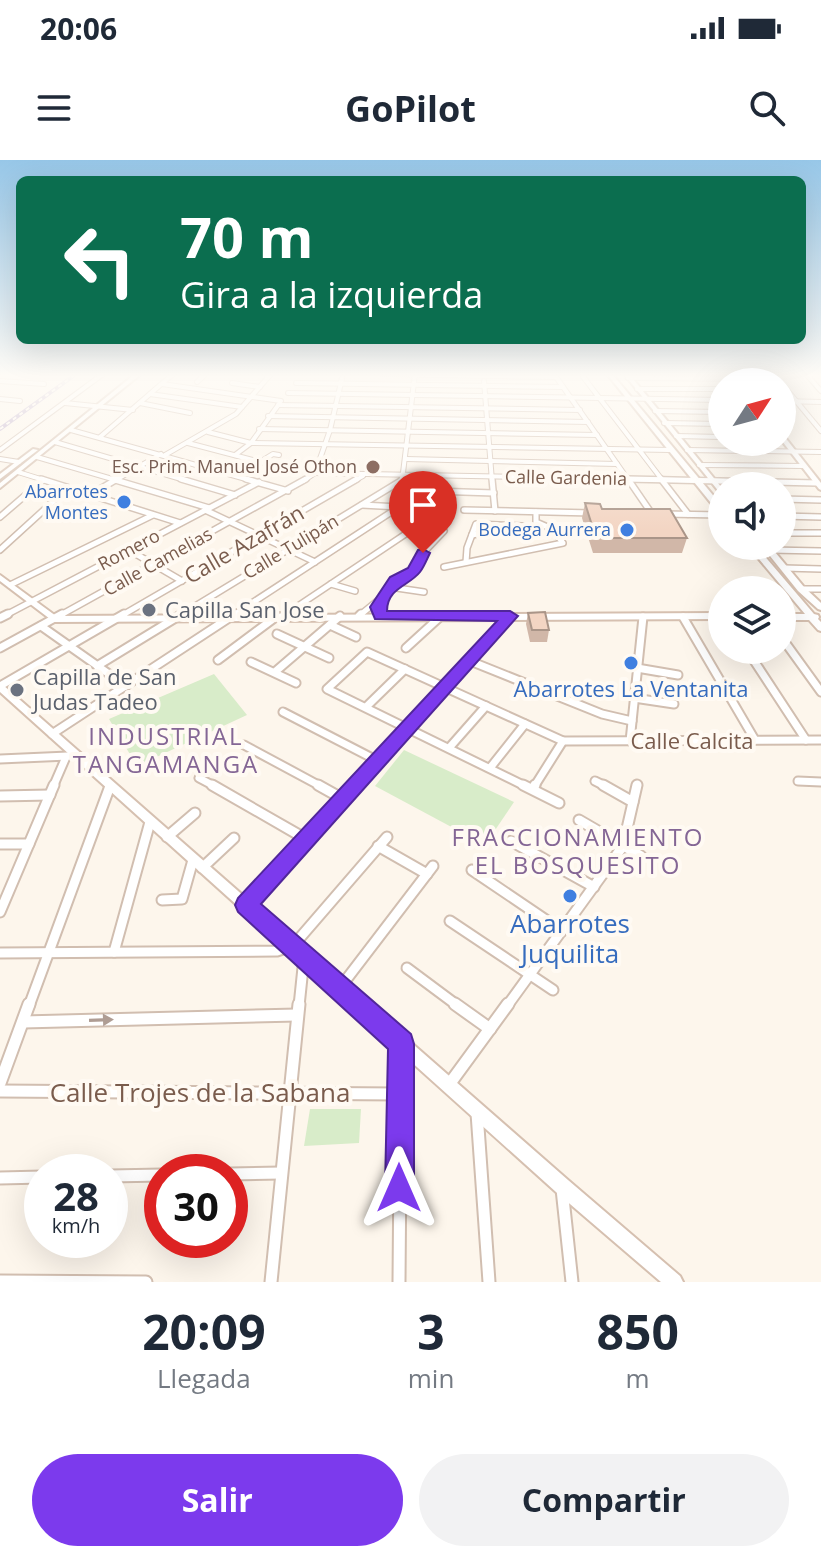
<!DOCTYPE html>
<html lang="es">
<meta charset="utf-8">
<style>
:root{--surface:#fff;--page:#f2f2f3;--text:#1f2937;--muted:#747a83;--accent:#7c3aed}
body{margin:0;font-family:"Open Sans",sans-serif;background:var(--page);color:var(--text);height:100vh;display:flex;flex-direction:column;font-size:30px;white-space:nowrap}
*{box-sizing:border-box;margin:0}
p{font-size:26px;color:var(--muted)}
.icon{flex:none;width:44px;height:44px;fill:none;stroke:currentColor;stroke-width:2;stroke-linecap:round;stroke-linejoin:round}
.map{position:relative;height:1122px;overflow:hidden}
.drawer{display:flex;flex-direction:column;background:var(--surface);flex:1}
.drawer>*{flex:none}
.guide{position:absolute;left:16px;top:16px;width:790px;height:168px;border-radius:12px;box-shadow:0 8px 32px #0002;background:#0b6e4f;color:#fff;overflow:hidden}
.needle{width:52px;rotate:54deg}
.controls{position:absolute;left:708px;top:208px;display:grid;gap:16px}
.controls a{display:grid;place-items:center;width:88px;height:88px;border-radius:50%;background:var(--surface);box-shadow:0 8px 32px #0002;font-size:40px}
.speed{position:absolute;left:24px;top:994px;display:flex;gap:16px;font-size:40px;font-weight:700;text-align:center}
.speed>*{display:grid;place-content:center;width:104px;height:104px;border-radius:50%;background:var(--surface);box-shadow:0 8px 32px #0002;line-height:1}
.speed small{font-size:20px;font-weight:400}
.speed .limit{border:12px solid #d22;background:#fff;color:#111}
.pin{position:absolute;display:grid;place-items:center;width:68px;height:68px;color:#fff;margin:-82px -34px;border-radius:50% 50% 50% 0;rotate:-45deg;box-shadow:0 0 8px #0007}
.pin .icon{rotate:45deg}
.me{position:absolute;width:88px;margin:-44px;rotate:0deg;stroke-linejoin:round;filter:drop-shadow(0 0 6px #0008)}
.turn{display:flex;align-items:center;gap:28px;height:168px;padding:0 32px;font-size:36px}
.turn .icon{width:104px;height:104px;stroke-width:2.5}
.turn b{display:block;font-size:56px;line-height:68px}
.eta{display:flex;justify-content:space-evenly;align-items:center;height:136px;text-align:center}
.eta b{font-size:48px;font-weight:700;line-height:56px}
.button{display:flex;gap:16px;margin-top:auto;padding:16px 32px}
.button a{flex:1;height:92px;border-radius:48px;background:var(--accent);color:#fff;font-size:32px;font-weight:700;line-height:92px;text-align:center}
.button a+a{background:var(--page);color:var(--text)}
.status{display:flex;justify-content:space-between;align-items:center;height:56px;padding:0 40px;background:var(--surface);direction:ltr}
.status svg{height:22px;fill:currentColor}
header{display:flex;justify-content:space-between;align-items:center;height:104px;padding:0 32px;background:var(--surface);font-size:36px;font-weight:700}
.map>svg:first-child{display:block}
</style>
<div class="status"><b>20:06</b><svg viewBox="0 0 49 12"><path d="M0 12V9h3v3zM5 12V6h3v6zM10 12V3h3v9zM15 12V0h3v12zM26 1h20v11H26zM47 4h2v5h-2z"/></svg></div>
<header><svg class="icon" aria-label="menu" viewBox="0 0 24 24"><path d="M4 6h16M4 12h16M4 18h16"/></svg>GoPilot<svg class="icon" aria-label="search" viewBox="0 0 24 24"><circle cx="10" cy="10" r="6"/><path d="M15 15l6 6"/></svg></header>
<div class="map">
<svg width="821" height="1122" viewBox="0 0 821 1122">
<rect width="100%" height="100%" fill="#fdf6ec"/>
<g fill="#d8ecc9">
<polygon points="214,514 247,555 137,606 109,559"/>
<polygon points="404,590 514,642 485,685 375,626"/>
<polygon points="310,949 361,949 359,983 304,986"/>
</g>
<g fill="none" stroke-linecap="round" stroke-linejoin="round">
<g stroke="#d1beb0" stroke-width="6">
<g id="street-far4">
<polyline points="381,214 556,217"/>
<polyline points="554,214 629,321"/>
<polyline points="581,214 663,321"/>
<polyline points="806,214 821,231"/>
<polyline points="628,218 739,219"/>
<polyline points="0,221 44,224"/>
<polyline points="484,221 492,321"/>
<polyline points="197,222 206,214"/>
<polyline points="232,223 260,227"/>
<polyline points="296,223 563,227"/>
<polyline points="162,224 281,241"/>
<polyline points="782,224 821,271"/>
<polyline points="637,229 722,229"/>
<polyline points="288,233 722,240"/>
<polyline points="150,234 242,247"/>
<polyline points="0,239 20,241"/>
<polyline points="782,241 821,242"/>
<polyline points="65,243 133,250"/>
<polyline points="140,243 190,253"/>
<polyline points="278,245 580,250"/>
<polyline points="655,251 722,252"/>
<polyline points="268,256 588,262"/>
<polyline points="664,263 722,264"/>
<polyline points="259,269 597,275"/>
<polyline points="71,270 253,321"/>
<polyline points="208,272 251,283 670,290"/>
<polyline points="676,276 722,277"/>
<polyline points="100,277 173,214"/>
<polyline points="55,282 188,321"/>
<polyline points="188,283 268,304"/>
<polyline points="0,290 103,214"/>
<polyline points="687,290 821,292"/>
<polyline points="165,295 236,254 271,214"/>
<polyline points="235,295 251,283 279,244"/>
<polyline points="37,297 119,321"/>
<polyline points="0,299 19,302"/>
<polyline points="406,299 617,304"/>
<polyline points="260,302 273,294 279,295"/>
<polyline points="699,305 804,306"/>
<polyline points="18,312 47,321"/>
<polyline points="315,313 729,321"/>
<polyline points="315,313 330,270 343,214"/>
<polyline points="114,321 161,294"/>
<polyline points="303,321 315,313"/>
<polyline points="354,321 363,316"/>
<polyline points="400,321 404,319"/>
<polyline points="402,321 415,214"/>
</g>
</g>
<g stroke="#d1beb0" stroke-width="8">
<g id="street-far3">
<polyline points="41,319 180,363"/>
<polyline points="112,319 209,348"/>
<polyline points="181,319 235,335"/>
<polyline points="246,319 288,331"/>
<polyline points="492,319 495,351"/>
<polyline points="628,319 652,354"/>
<polyline points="628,319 817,323"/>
<polyline points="661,319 688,354"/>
<polyline points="402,330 494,333"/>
<polyline points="90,335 117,319"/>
<polyline points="782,339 821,340"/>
<polyline points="362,345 399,347"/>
<polyline points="421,348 442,349 443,331"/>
<polyline points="205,350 315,402"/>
<polyline points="464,350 592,353"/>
<polyline points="664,354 722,355"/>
<polyline points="782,356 821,357"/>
<polyline points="0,357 43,320"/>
<polyline points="782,373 821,373"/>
<polyline points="472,375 509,368"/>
<polyline points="0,390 68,328"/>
<polyline points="129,390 182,421"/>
<polyline points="770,390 821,391"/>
<polyline points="466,402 467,388 476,364 522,366"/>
<polyline points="444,407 563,383 552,369 536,362 536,352"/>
<polyline points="784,408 821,409"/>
<polyline points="331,424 355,431"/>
<polyline points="10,425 153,355"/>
<polyline points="390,427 424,432"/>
<polyline points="801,429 821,429"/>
<polyline points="380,455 378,447 396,421 414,411 423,393 444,371"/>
<polyline points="4,456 259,322"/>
<polyline points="59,456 306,319"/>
<polyline points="121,456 357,319"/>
<polyline points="179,456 404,319"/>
<polyline points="232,456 399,347 402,319"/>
<polyline points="283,456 422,363"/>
<polyline points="359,456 382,437"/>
</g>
</g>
<g stroke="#d1beb0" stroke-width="11">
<g id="street-far2">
<polyline points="283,456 286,454"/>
<polyline points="359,456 361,454"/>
<polyline points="683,457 755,580"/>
<polyline points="0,458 8,454"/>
<polyline points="330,465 356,477"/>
<polyline points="41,466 126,526"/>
<polyline points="277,474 329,498"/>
<polyline points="782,478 821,532"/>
<polyline points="0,488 62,454"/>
<polyline points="406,488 441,456"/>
<polyline points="747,490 806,580"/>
<polyline points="218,500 277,456"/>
<polyline points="470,501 602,554 632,561"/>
<polyline points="251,502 296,523"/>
<polyline points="97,506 182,454"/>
<polyline points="637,508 678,515"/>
<polyline points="276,511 340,456"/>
<polyline points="0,526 124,454"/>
<polyline points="634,538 674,544"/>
<polyline points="366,547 405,509"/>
<polyline points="283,552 378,601"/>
<polyline points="52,574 235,454"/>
<polyline points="630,581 643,457"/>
<polyline points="244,585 322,627"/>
<polyline points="449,588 486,546"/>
<polyline points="0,599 68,596"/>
<polyline points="490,608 525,564"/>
<polyline points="199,618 216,627"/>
<polyline points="595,621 607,627"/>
<polyline points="798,621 821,622"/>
<polyline points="53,627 66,597"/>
<polyline points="353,627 510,456"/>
<polyline points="527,627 327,529 367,492 563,581 821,580"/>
<polyline points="534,627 563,581"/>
</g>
</g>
<g stroke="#d1beb0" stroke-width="13">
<g id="street-far1">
<polyline points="212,625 306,679"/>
<polyline points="318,625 343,639"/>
<polyline points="523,625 559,643"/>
<polyline points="603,625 633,642"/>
<polyline points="533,629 535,625"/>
<polyline points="0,636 50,635"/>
<polyline points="579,660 641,696"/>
<polyline points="167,677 195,653"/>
<polyline points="511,681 594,727"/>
<polyline points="0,684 29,684"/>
<polyline points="378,686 427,714"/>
<polyline points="202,708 234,678"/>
<polyline points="472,710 562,771"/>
<polyline points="162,740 182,739 193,700"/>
<polyline points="246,745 355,625"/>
<polyline points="0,752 54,625"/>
<polyline points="450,761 553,830"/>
<polyline points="114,792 150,662"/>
<polyline points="0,793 277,791 292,786 298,780 387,677"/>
<polyline points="407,808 458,846"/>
<polyline points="339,829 433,706"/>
<polyline points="29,846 110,626"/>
<polyline points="299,846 304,798"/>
<polyline points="507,846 623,686 637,625"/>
</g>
</g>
<g stroke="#d1beb0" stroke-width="15">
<g id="street">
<polyline points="455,844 490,869"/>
<polyline points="23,862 297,855"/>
<polyline points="0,923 29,844"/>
<polyline points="448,926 508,844"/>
<polyline points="0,931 399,934"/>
<polyline points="477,953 489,1122"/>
<polyline points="230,1014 281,1013"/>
<polyline points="110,1016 162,1015"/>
<polyline points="0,1018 42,1017"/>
<polyline points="562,1029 572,1122"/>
<polyline points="0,1121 146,1122"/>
<polyline points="271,1122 299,844"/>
<polyline points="399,1122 401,884"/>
</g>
</g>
<g stroke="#d6c0b0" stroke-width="4">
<g id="secondary">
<polygon points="135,214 141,214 0,328 0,323"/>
<polygon points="607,214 612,214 722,346 722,353 719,353"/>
<polygon points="624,214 629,214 722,328 722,334 720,333"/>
<polygon points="734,214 739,214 745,222 739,222"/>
<polygon points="782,275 784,276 821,323 821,330 819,329 782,281"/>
<polygon points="33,289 38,290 0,319 0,314"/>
<polygon points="748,386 756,386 814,454 818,455 819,457 818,459 821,462 821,471 818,470 809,460 782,460 782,454 805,454"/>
<polygon points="762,386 770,386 804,427 821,443 821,450 818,449 798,431"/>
<polygon points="0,415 56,456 722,453 722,459 54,462 0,421"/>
<polygon points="0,524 3,525 568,1020 680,1116 683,1122 661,1122 556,1032 0,532"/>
</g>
</g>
<use href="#street-far4" stroke="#fff" stroke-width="4"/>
<use href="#street-far3" stroke="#fff" stroke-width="5"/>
<use href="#street-far2" stroke="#fff" stroke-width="7"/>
<use href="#street-far1" stroke="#fff" stroke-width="9"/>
<use href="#street" stroke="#fff" stroke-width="11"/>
<use href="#secondary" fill="#fff" fill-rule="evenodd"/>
<g stroke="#b9a8c9" stroke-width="4">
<polyline id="rail" points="0,269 76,214"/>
</g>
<use href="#rail" stroke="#fffaf3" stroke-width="2" stroke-dasharray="4" stroke-linecap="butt"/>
</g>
<g fill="#d1b7a8">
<polygon points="585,343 687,378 682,393 593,393 582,358"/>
<polygon points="528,453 549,470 547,482 530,482 526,464"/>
</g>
<g fill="#f3d5c3" stroke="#aa9588" stroke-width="2">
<polygon points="585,343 600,344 602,349 670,349 687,378 596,378"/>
<polygon points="767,424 774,424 779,430 757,430 770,429"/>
<polygon points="545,452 549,470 532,470 528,453"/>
</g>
<defs><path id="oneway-solid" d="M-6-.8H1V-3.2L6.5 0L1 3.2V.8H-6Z" transform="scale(2)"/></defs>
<use fill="#af9d94" href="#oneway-solid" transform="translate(101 860) rotate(-2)"/>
<linearGradient id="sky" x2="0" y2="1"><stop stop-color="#97c7e8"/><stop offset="0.58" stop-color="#fefbf6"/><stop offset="1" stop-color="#fefbf6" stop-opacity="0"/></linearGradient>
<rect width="821" height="371" fill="url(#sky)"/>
<path fill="#7c3aed" stroke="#51269a" stroke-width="2" d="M 423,389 L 430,393 C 427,399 424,407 420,412 C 409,426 387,428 387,451 L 510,451 L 518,456 L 261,744 L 411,874 L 414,884 L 414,1028 L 410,1039 L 399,1043 L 389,1039 L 385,1028 L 388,889 L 238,752 L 235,745 L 238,738 L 497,461 L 375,459 L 370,447 L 390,417 L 408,408 L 418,390 Z"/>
<circle fill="#8d6e63" stroke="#fffaf3" stroke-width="3" cx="373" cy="307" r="8"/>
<g fill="#3f7fe0" stroke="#fffaf3" stroke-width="3">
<circle cx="124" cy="342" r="8"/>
<circle cx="627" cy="370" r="8"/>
<circle cx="631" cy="503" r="8"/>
<circle cx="570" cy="736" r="8"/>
</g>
<g fill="#6b7280" stroke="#fffaf3" stroke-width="3">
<circle cx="149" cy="450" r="8"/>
<circle cx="17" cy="530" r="8"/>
</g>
<g text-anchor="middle" stroke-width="8" stroke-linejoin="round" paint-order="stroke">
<g font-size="18" fill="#785e54" stroke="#fffaf3" text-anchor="end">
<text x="357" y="313">Esc. Prim. Manuel José Othon</text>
</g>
<g font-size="18" fill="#7a5c4d" stroke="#fffaf3">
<text transform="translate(566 318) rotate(1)" y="6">Calle Gardenia</text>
<text transform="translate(291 387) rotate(-31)" y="6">Calle Tulipán</text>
<text transform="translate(129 390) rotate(-28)" y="6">Romero</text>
<text transform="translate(158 402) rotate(-29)" y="6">Calle Camelias</text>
</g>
<g font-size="18" fill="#366cbe" stroke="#fffaf3" text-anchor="end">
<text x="108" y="338">Abarrotes<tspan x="108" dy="21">Montes</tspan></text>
<text x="611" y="376">Bodega Aurrera</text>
</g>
<g font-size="22" fill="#7a5c4d" stroke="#fffaf3">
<text transform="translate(244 384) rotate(-30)" y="8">Calle Azafrán</text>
<text x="692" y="589">Calle Calcita</text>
</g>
<g font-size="22" fill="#5b616d" stroke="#fffaf3" text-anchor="start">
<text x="165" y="458">Capilla San Jose</text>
<text x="33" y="525">Capilla de San<tspan x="33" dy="25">Judas Tadeo</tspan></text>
</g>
<g font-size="22" fill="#366cbe" stroke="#fffaf3">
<text x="631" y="537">Abarrotes La Ventanita</text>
</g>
<g font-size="24" letter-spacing="2" fill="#846695" stroke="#fffaf3">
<text x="166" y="585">INDUSTRIAL<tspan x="166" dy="28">TANGAMANGA</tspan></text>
<text x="578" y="686">FRACCIONAMIENTO<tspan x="578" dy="28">EL BOSQUESITO</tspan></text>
</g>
<g font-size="26" fill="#366cbe" stroke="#fffaf3">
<text x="570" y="773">Abarrotes<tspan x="570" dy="30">Juquilita</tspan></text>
</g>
<g font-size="26" fill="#7a5c4d" stroke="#fffaf3">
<text x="200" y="942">Calle Trojes de la Sabana</text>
</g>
</g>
</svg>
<div class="controls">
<a><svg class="needle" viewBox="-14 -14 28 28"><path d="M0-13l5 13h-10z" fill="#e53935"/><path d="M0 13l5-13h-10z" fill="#747a83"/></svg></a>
<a><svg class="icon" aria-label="sound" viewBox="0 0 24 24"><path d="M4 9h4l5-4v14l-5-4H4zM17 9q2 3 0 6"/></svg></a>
<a><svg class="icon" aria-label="layers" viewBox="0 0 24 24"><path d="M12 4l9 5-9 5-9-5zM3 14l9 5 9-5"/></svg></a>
</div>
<div class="speed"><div>28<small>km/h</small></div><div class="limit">30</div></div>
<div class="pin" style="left:423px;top:393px;background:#d93025"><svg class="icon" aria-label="arrive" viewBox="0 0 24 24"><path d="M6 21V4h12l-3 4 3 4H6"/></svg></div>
<svg class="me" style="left:399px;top:1028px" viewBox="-20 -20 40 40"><path d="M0-17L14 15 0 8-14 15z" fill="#7c3aed" stroke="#fff" stroke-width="4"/></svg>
<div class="guide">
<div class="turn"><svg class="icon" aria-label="left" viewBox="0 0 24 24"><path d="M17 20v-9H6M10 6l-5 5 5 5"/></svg><div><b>70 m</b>Gira a la izquierda</div></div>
</div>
</div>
<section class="drawer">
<div class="eta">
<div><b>20:09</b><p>Llegada</p></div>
<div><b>3</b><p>min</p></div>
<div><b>850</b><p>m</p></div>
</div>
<div class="button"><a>Salir</a><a>Compartir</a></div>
</section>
